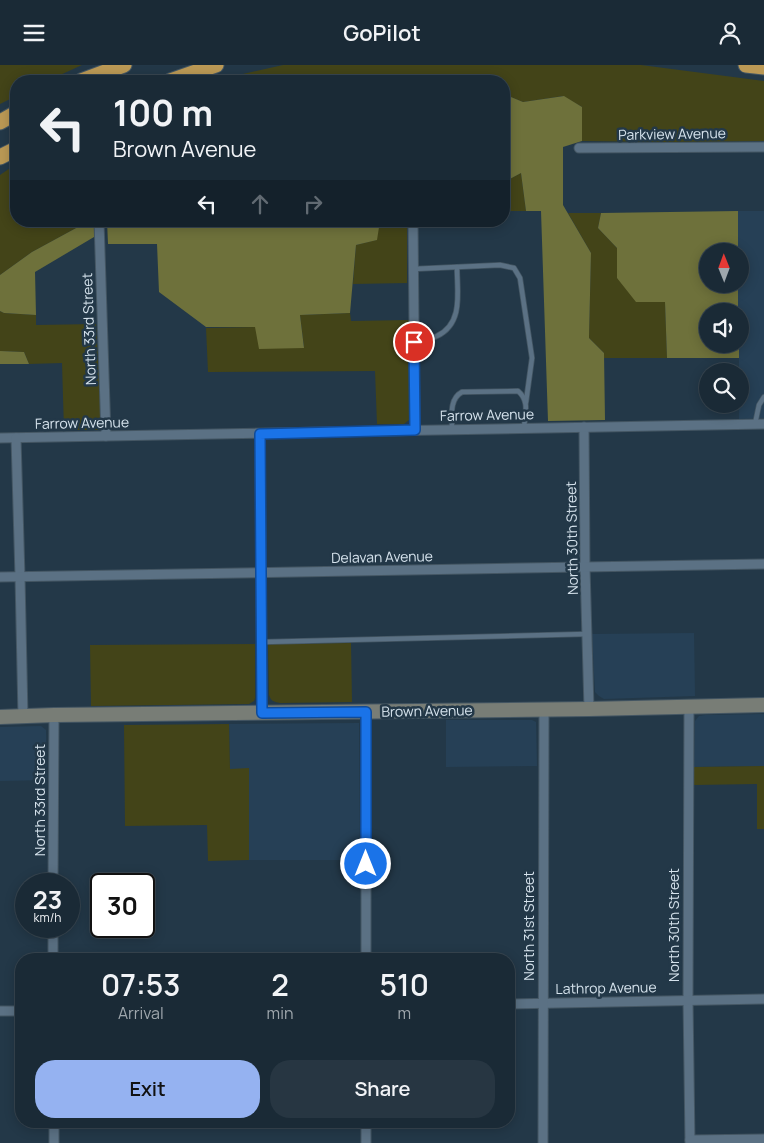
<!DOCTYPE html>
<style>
:root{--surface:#1a2a36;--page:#273642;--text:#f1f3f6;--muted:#9fa7ad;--line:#384651;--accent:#95b2f1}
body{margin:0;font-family:Manrope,sans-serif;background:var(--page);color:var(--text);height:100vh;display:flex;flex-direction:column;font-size:19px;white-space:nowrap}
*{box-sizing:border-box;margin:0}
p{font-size:16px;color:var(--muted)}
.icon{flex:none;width:28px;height:28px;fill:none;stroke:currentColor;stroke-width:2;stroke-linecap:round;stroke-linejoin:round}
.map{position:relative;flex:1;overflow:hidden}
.side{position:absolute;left:15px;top:888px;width:500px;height:175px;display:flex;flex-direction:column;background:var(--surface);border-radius:20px;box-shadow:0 2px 12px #0003,0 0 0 1px var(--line)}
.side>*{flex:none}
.guide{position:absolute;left:10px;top:10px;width:500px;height:152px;border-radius:20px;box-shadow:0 2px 12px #0003,0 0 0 1px var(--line);background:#1a2a36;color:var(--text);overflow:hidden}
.needle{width:32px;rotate:359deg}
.buttons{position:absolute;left:699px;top:178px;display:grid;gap:10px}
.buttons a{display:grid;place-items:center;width:50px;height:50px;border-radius:50%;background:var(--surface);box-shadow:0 2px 12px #0003,0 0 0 1px var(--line);font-size:25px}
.speed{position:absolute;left:15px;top:808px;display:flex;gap:10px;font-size:25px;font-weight:700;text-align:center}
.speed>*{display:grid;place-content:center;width:65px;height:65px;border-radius:50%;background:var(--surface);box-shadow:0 2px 12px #0003,0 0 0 1px var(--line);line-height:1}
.speed small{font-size:12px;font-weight:400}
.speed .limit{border:2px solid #111;border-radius:8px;background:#fff;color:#111}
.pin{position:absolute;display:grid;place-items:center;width:42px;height:42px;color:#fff;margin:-21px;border:2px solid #fff;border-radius:50%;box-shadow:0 1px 5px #0007}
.me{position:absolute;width:55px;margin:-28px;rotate:0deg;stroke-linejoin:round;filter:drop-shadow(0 0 4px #0008)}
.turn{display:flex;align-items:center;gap:18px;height:105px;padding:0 20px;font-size:22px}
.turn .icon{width:65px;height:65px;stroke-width:2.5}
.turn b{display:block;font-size:35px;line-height:42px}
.lanes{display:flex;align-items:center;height:48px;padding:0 20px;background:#0003;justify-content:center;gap:25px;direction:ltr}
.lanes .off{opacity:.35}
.eta{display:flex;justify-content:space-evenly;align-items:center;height:85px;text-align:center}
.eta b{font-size:30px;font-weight:600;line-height:35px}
.button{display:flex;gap:10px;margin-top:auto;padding:10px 20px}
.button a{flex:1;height:58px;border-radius:20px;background:var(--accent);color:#111;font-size:20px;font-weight:600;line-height:58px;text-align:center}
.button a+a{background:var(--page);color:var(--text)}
header{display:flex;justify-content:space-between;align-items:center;height:65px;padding:0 20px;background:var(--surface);font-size:22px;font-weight:600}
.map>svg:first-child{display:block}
</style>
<header><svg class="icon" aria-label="menu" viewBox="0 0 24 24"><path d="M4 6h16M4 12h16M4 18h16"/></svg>GoPilot<svg class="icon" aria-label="person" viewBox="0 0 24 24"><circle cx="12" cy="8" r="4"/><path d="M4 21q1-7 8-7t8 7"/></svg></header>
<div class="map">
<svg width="764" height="1078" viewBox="0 0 764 1078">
<rect width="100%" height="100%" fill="#233848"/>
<g fill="#264056">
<polygon points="738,146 764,146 764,353 739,354 740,306 739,306 739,279 740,279 740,246 738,246 738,219 740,219 740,186 738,186"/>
<polygon points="694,568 695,631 604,634 599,631 595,627 592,569"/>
<polygon points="764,649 764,701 694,702 695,656 699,651 705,650"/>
<polygon points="446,655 532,655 536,657 537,701 446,702"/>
<polygon points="359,658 360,795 249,795 249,704 230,704 229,659"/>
<polygon points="41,661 46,665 47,715 0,716 0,662"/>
</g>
<g fill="#434418">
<polygon points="0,0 82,0 47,16 16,16 16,31 0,39"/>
<polygon points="283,0 641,0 764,16 764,76 667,77 582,76 582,42 563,31 523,37 504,29 504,16 212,16"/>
<polygon points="16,99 16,156 89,156 32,187 0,210 0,110"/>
<polygon points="521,108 526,146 504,146 504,117"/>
<polygon points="568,148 601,148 598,163 617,183 617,213 665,236 667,293 604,293 604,288 589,273 591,188"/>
<polygon points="380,156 407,156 407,218 353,219 356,180 376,175"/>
<polygon points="0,246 4,248 36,250 36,260 96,259 102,360 98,365 64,365 62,298 29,299 24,287 0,286"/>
<polygon points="350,248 351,256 409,255 411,348 409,355 404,359 377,359 375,306 208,307 206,263 255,262 304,282 300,250"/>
<path d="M 351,578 L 352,637 L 280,638 C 274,637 271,636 269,630 L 268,579 Z"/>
<polygon points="255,579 255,633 254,636 249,639 91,641 90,580"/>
<polygon points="229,659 230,704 249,703 249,795 208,796 207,760 125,761 124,660"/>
<polygon points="764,701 764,764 757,764 757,719 694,720 694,702"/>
</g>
<g fill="#6e713b">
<polygon points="504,29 523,37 564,31 582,42 582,76 563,82 563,140 591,188 589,273 604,288 605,355 548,356 541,146 526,146 521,108 504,117"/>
<polygon points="738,146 738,186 708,186 708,219 738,219 738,246 708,246 708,279 739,279 739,293 667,293 665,237 636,237 617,213 617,183 598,163 601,148"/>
<polygon points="89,156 95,156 94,172 35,207 36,250 4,248 0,246 0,210 32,187"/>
<polygon points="107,156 380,156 377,175 356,180 350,248 300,250 304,283 259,284 255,262 206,262 159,227 157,179 108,179"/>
<polygon points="0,286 24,287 29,299 0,299"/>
</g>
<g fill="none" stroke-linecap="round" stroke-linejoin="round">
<g stroke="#445663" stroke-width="6">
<g id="service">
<polyline points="413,204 500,200 514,203 520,213 532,293 526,337"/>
<path d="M 414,277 C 421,275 431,275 437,271 C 464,258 457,227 457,202"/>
<polyline points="755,359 759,340 764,332"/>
<path d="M 452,365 C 452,351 449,334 462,327 L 518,326 C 530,336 525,349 524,363"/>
<polyline points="262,577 587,569"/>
</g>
</g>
<g stroke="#445663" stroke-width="11">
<g id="minor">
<polyline points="579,83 764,82"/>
<polyline points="99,156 106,371"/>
<polyline points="413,156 415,365"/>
<polyline points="584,362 585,502 589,644"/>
<polyline points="260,369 262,648"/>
<polyline points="0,373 764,359"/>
<polyline points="16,373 20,512 23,652"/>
<polyline points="0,512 764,499"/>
<polyline points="689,641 688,935 690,1078"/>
<polyline points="366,647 366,894"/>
<polyline points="53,819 54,650"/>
<polyline points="53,894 53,861"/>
<polyline points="509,939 764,934"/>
<polyline points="0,946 21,946"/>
<polyline points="54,1056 54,1078"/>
<polyline points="690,1075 764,1074"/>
<polyline points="366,1078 366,1056"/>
<polyline points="543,1078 544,644"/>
</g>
</g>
<g stroke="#445663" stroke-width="16">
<polyline id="secondary" points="0,652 54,650 589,644 764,640"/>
</g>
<g stroke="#445663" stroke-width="17">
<g id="motorway">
<polyline points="746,0 764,2"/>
<polyline points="81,16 124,0"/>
<polyline points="170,16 216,0"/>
<polyline points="0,57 16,48"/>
<polyline points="0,92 16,84"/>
</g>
</g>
<use href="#service" stroke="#5b7184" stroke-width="4.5"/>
<use href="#minor" stroke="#5b7184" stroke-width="9"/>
<use href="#secondary" stroke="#787d76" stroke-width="14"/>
<use href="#motorway" stroke="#b95" stroke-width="15"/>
</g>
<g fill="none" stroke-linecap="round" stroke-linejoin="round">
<g stroke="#114b97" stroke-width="12">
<polyline id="route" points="366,799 366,647 262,648 260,369 415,365 414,277"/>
</g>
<use href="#route" stroke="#1a73e8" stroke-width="9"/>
</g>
<g text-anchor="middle" stroke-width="5" stroke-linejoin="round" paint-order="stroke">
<g font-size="14" fill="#d5e2ec" stroke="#233848">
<text transform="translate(672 69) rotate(-1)" y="5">Parkview Avenue</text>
<text transform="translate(89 264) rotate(-92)" y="5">North 33rd Street</text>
<text transform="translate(487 350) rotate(-1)" y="5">Farrow Avenue</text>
<text transform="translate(82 358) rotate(-1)" y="5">Farrow Avenue</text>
<text transform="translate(572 473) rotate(-91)" y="5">North 30th Street</text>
<text transform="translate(382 492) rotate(-1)" y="5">Delavan Avenue</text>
<text transform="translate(427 646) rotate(-1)" y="5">Brown Avenue</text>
<text transform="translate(40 735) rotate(-90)" y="5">North 33rd Street</text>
<text transform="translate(674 860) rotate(-90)" y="5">North 30th Street</text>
<text transform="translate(529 861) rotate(-90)" y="5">North 31st Street</text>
<text transform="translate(606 923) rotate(-1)" y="5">Lathrop Avenue</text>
</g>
</g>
</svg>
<div class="buttons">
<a><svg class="needle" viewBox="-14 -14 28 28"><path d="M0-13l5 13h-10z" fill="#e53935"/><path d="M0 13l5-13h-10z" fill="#9fa7ad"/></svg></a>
<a><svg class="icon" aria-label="sound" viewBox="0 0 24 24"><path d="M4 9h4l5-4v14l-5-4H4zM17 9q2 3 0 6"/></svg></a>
<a><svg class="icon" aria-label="search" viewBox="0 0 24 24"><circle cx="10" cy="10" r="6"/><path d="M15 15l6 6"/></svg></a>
</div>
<div class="speed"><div>23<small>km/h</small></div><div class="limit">30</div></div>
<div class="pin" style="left:414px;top:277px;background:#d93025"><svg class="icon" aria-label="arrive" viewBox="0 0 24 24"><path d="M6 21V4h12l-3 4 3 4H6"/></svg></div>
<svg class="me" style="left:366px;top:799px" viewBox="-20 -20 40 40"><circle r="17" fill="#1a73e8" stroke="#fff" stroke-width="3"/><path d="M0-11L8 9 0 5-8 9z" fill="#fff"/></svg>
<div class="guide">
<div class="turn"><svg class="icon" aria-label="left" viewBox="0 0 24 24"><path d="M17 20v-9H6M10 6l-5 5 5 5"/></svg><div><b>100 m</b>Brown Avenue</div></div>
<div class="lanes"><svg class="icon" aria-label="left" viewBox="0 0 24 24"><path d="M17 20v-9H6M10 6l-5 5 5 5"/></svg><svg class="icon off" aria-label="ahead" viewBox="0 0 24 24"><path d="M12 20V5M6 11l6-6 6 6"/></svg><svg class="icon off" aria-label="right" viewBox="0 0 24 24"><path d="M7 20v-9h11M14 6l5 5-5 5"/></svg></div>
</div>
<section class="side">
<div class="eta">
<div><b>07:53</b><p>Arrival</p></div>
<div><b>2</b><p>min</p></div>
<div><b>510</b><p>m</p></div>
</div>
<div class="button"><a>Exit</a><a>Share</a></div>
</section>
</div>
